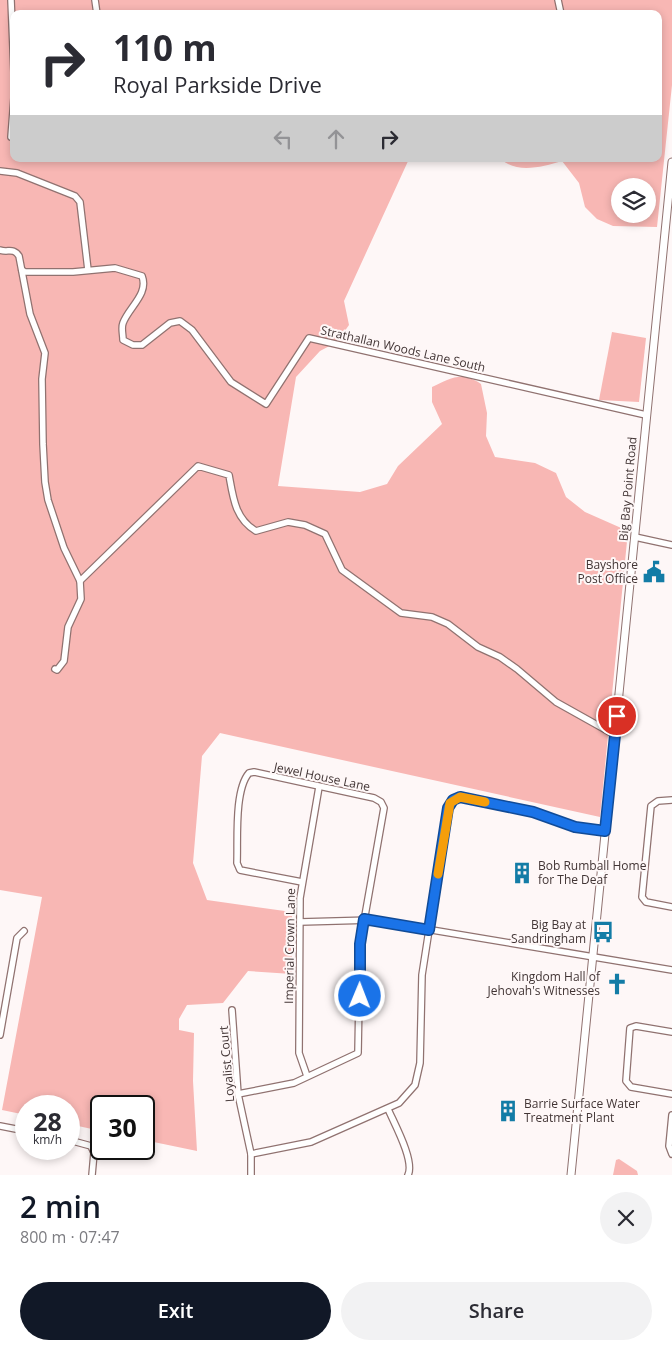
<!DOCTYPE html>
<meta charset="utf-8">
<style>
:root{--surface:#fff;--page:#f2f2f3;--text:#2b2b33;--muted:#7c7c81;--accent:#111827}
body{margin:0;font-family:"Open Sans",sans-serif;background:var(--page);color:var(--text);height:100vh;display:flex;flex-direction:column;font-size:19px;white-space:nowrap}
*{box-sizing:border-box;margin:0}
p{font-size:16px;color:var(--muted)}
.icon{flex:none;width:28px;height:28px;fill:none;stroke:currentColor;stroke-width:2;stroke-linecap:round;stroke-linejoin:round}
.map{position:relative;height:1175px;overflow:hidden}
.drawer{display:flex;flex-direction:column;background:var(--surface);flex:1}
.drawer>*{flex:none}
.guide{position:absolute;left:10px;top:10px;width:652px;height:152px;border-radius:10px;box-shadow:0 2px 8px #0003;background:#fff;color:var(--text);overflow:hidden}
.tools{position:absolute;left:611px;top:178px;display:grid;gap:10px}
.tools a{display:grid;place-items:center;width:45px;height:45px;border-radius:50%;background:var(--surface);box-shadow:0 2px 8px #0003;font-size:25px}
.speed{position:absolute;left:15px;top:1095px;display:flex;gap:10px;font-size:25px;font-weight:700;text-align:center}
.speed>*{display:grid;place-content:center;width:65px;height:65px;border-radius:50%;background:var(--surface);box-shadow:0 2px 8px #0003;line-height:1}
.speed small{font-size:12px;font-weight:400}
.speed .limit{border:2px solid #111;border-radius:8px;background:#fff;color:#111}
.pin{position:absolute;display:grid;place-items:center;width:42px;height:42px;color:#fff;margin:-21px;border:2px solid #fff;border-radius:50%;box-shadow:0 1px 5px #0007}
.me{position:absolute;width:55px;margin:-28px;rotate:1deg;stroke-linejoin:round;filter:drop-shadow(0 0 4px #0008)}
.turn{display:flex;align-items:center;gap:18px;height:105px;padding:0 20px;font-size:22px}
.turn .icon{width:65px;height:65px;stroke-width:2.5}
.turn b{display:block;font-size:35px;line-height:42px}
.lanes{display:flex;align-items:center;height:48px;padding:0 20px;background:#0003;justify-content:center;gap:25px;direction:ltr}
.lanes .off{opacity:.35}
.round{display:grid;place-items:center;flex:none;width:52px;height:52px;border-radius:26px;background:var(--page)}
.summary{display:flex;align-items:center;justify-content:space-between;height:85px;padding:0 20px}
h1{font-size:30px;font-weight:600;line-height:38px;color:var(--accent)}
.button{display:flex;gap:10px;margin-top:auto;padding:10px 20px}
.button a{flex:1;height:58px;border-radius:30px;background:var(--accent);color:#fff;font-size:20px;font-weight:600;line-height:58px;text-align:center}
.button a+a{background:var(--page);color:var(--text)}
.map>svg:first-child{display:block}
</style>
<div class="map">
<svg width="672" height="1175" viewBox="0 0 672 1175">
<rect width="100%" height="100%" fill="#fef7f7"/>
<g fill="#f8b7b4" fill-rule="evenodd">
<path d="M 0,0 L 672,0 L 672,85 L 657,227 L 613,226 L 597,219 L 585,207 L 579,183 L 562,161 C 542,167 517,174 501,159 L 659,159 L 659,14 L 14,14 L 14,159 L 409,159 L 344,301 L 349,325 L 337,342 L 320,351 L 296,377 L 278,486 L 360,492 L 387,484 L 398,466 L 442,424 L 432,402 L 432,387 C 452,378 461,371 481,384 L 487,413 L 486,436 L 495,457 L 535,463 L 556,473 L 566,497 L 585,512 L 628,531 L 600,817 L 220,733 L 202,756 L 193,863 L 207,900 L 292,912 L 292,974 L 248,971 L 223,1003 L 187,1005 L 179,1019 L 179,1030 L 194,1033 L 193,1081 L 197,1151 L 144,1140 L 144,1106 L 101,1106 L 101,1131 L 69,1124 L 69,1106 L 26,1106 L 26,1115 L 2,1110 L 42,897 L 0,890 ZM 620,186 L 648,186 L 648,214 L 620,214 Z"/>
<polygon points="612,332 646,338 639,402 599,400"/>
<polygon points="619,1159 637,1171 638,1175 613,1175 616,1160"/>
</g>
<g fill="none" stroke-linecap="round" stroke-linejoin="round">
<g stroke="#907270" stroke-width="8">
<g id="minor">
<polyline points="11,0 14,72"/>
<polyline points="95,0 97,14"/>
<polyline points="558,0 561,14"/>
<polyline points="11,137 14,98"/>
<polyline points="0,171 17,173 75,196 80,202 88,270"/>
<path d="M 0,250 C 8,253 13,247 19,256 L 30,314 L 45,353 L 42,379 L 43,444 L 45,482 L 48,500 L 64,548 L 80,581 L 81,599 L 68,627 L 64,661 L 57,670 L 55,669"/>
<path d="M 22,270 L 25,272 L 73,272 L 115,268 L 142,276 C 149,294 129,307 123,323 C 121,328 123,334 123,340 L 133,345 L 142,345 L 170,323 L 180,321 L 192,330 L 231,382 L 266,404 L 309,338 L 646,415"/>
<polyline points="635,537 672,545"/>
<path d="M 80,581 L 198,466 L 229,475 C 233,497 235,519 256,531 L 288,522 L 305,525 L 325,534 L 342,570 L 401,613 L 432,617 L 448,624 L 478,647 L 500,657 L 517,669 L 556,702 L 615,735"/>
<polyline points="672,800 658,801 651,806 642,897 646,902 672,907"/>
<polyline points="300,922 372,920 672,970"/>
<polyline points="232,1010 238,1094 251,1154 251,1175"/>
<polyline points="672,1032 636,1026 630,1028 626,1081 631,1087 672,1094"/>
<polyline points="0,1035 17,938 24,931"/>
<polyline points="307,1076 299,1053 300,898 319,787"/>
<path d="M 238,1094 L 294,1083 L 358,1053 L 360,944 L 384,808 L 381,802 L 374,798 L 254,772 L 249,773 C 234,790 238,841 237,863 L 240,870 L 302,882"/>
<path d="M 388,1109 C 394,1123 415,1161 408,1175"/>
<polyline points="672,1115 669,1146 672,1154"/>
<polyline points="0,1126 26,1131"/>
<polyline points="69,1140 91,1146 94,1153 92,1175"/>
<polyline points="251,1154 311,1142 399,1103 415,1085 420,1063 422,975 448,808 453,800 460,797 533,812 575,827 605,831"/>
</g>
</g>
<g stroke="#907270" stroke-width="9">
<polyline id="major" points="571,1175 672,162"/>
</g>
<use href="#minor" stroke="#fff" stroke-width="5.5"/>
<use href="#major" stroke="#fff" stroke-width="7"/>
</g>
<g fill="none" stroke-linecap="round" stroke-linejoin="round">
<g stroke="#114b97" stroke-width="12">
<polyline id="route" points="360,996 360,944 364,919 429,930 448,808 453,800 460,797 533,812 575,827 605,831 617,716"/>
</g>
<use href="#route" stroke="#1a73e8" stroke-width="9"/>
<polyline stroke="#f59e0b" stroke-width="9" points="438,874 450,803 460,797 485,802"/>
</g>
<defs>
<g id="civic-bare" transform="scale(1.725)"><path d="M-.6-6.5H3V-4.5H.6V-3L4-1V1h2V6H-6V1h2V-1L-.6-3ZM-1.2 2.5V6h2.4V2.5Z" fill="#137ca6" stroke="#fef7f7" stroke-width="2.5" paint-order="stroke"/></g>
<g id="building-bare" transform="scale(1.725)"><path d="M-4-6H4V6H1V3H-1V6H-4ZM-2.5-4.3h1.7v1.8h-1.7ZM.8-4.3h1.7v1.8H.8ZM-2.5-1h1.7V.8h-1.7ZM.8-1h1.7V.8H.8Z" fill="#137ca6" stroke="#fef7f7" stroke-width="2.5" paint-order="stroke"/></g>
<g id="bus-bare" transform="scale(1.725)"><path d="M-5-6H5V4H4V6H2V4H-2V6H-4V4H-5ZM-3.5-4V0h7V-4ZM-3.5 1.2v1.5H-2V1.2ZM2 1.2v1.5H3.5V1.2Z" fill="#137ca6" stroke="#fef7f7" stroke-width="2.5" paint-order="stroke"/></g>
<g id="church-bare" transform="scale(1.725)"><path d="M-1.2-6h2.4v3.5h3.3v2.4h-3.3V6h-2.4V-.1h-3.3v-2.4h3.3Z" fill="#137ca6" stroke="#fef7f7" stroke-width="2.5" paint-order="stroke"/></g>
</defs>
<g fill-rule="evenodd">
<use href="#civic-bare" x="654" y="572"/>
<use href="#building-bare" x="522" y="873"/>
<use href="#bus-bare" x="603" y="932"/>
<use href="#church-bare" x="617" y="984"/>
<use href="#building-bare" x="508" y="1111"/>
</g>
<g text-anchor="middle" stroke-width="4" stroke-linejoin="round" paint-order="stroke">
<g font-size="12" fill="#423535" stroke="#fef7f7">
<text transform="translate(403 349) rotate(13)" y="4">Strathallan Woods Lane South</text>
<text transform="translate(628 489) rotate(-85)" y="4">Big Bay Point Road</text>
<text transform="translate(322 777) rotate(12)" y="4">Jewel House Lane</text>
<text transform="translate(290 946) rotate(-89)" y="4">Imperial Crown Lane</text>
<text transform="translate(227 1064) rotate(-95)" y="4">Loyalist Court</text>
</g>
<g font-size="12" fill="#423535" stroke="#fef7f7" text-anchor="end">
<text x="638" y="569">Bayshore<tspan x="638" dy="14">Post Office</tspan></text>
<text x="538" y="870" text-anchor="start">Bob Rumball Home<tspan x="538" dy="14">for The Deaf</tspan></text>
<text x="586" y="929">Big Bay at<tspan x="586" dy="14">Sandringham</tspan></text>
<text x="600" y="981">Kingdom Hall of<tspan x="600" dy="14">Jehovah's Witnesses</tspan></text>
<text x="524" y="1108" text-anchor="start">Barrie Surface Water<tspan x="524" dy="14">Treatment Plant</tspan></text>
</g>
</g>
</svg>
<div class="tools">
<a><svg class="icon" aria-label="layers" viewBox="0 0 24 24"><path d="M12 4l9 5-9 5-9-5zM3 14l9 5 9-5"/></svg></a>
</div>
<div class="speed"><div>28<small>km/h</small></div><div class="limit">30</div></div>
<div class="pin" style="left:617px;top:716px;background:#d93025"><svg class="icon" aria-label="arrive" viewBox="0 0 24 24"><path d="M6 21V4h12l-3 4 3 4H6"/></svg></div>
<svg class="me" style="left:360px;top:996px" viewBox="-20 -20 40 40"><circle r="17" fill="#1a73e8" stroke="#fff" stroke-width="3"/><path d="M0-11L8 9 0 5-8 9z" fill="#fff"/></svg>
<div class="guide">
<div class="turn"><svg class="icon" aria-label="right" viewBox="0 0 24 24"><path d="M7 20v-9h11M14 6l5 5-5 5"/></svg><div><b>110 m</b>Royal Parkside Drive</div></div>
<div class="lanes"><svg class="icon off" aria-label="left" viewBox="0 0 24 24"><path d="M17 20v-9H6M10 6l-5 5 5 5"/></svg><svg class="icon off" aria-label="ahead" viewBox="0 0 24 24"><path d="M12 20V5M6 11l6-6 6 6"/></svg><svg class="icon" aria-label="right" viewBox="0 0 24 24"><path d="M7 20v-9h11M14 6l5 5-5 5"/></svg></div>
</div>
</div>
<section class="drawer">
<div class="summary"><div><h1>2 min</h1><p>800 m · 07:47</p></div><a class="round"><svg class="icon" aria-label="close" viewBox="0 0 24 24"><path d="M6 6l12 12M18 6L6 18"/></svg></a></div>
<div class="button"><a>Exit</a><a>Share</a></div>
</section>
